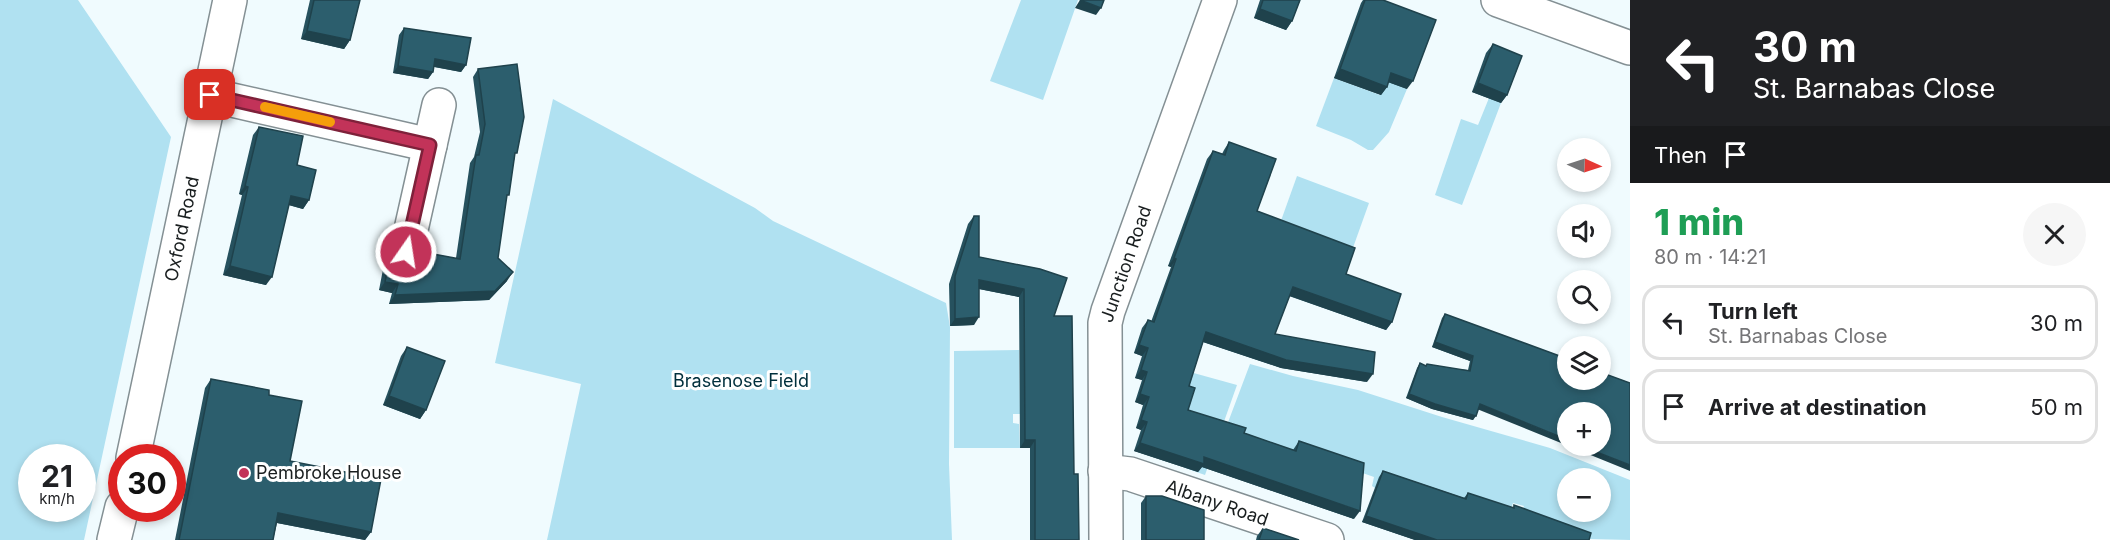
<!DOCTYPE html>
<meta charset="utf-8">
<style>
:root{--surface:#fff;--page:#f6f6f6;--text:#202124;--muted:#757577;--line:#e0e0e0}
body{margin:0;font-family:Inter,sans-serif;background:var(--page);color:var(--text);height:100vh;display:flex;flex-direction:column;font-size:22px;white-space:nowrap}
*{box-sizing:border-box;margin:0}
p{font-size:20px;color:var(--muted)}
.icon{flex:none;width:33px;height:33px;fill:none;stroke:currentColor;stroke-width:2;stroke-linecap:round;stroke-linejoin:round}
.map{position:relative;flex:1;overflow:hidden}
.side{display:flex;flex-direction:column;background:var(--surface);width:480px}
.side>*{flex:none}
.guide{background:#202124;color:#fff;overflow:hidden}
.needle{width:39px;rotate:93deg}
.buttons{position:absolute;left:1557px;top:138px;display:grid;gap:12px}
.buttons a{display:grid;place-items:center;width:54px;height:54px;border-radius:50%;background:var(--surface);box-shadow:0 3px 9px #0003;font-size:30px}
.speed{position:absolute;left:18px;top:444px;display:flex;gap:12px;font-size:30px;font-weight:700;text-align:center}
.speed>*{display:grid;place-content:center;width:78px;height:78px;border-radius:50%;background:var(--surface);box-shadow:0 3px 9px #0003;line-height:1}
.speed small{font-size:15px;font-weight:400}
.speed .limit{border:9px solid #d22;background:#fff;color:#111}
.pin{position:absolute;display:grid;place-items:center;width:51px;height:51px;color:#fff;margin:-26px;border-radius:12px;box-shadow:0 3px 9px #0006}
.me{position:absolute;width:66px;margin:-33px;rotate:13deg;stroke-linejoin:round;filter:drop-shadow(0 0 4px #0008)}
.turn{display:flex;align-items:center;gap:21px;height:126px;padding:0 24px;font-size:27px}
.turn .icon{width:78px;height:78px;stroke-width:2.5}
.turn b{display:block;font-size:42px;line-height:51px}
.then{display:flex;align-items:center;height:57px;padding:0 24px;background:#0003;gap:12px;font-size:22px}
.round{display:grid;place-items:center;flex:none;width:63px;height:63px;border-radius:32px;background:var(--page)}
.head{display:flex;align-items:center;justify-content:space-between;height:102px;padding:0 24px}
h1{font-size:36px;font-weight:800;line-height:45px;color:#1e9e55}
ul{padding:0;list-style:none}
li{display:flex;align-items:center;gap:18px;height:75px;margin:0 12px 9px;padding:0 12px;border:3px solid var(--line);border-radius:18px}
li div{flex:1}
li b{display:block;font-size:22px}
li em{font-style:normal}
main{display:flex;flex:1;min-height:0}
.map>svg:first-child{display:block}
</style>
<main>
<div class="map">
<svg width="1630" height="540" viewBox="0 0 1630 540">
<rect width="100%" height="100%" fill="#f0fbfe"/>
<g fill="#b0e1f1" fill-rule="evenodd">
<path d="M 0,0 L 78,0 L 171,137 L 84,540 L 0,540 ZM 32,458 L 82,458 L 82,508 L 32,508 Z"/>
<polygon points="1021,0 1078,0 1043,100 990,81"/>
<polygon points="1394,56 1397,85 1407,89 1389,132 1373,150 1368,150 1351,140 1316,126 1334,78 1380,95"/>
<polygon points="1489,98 1501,103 1462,205 1435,195 1461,119 1478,125"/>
<polygon points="553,99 755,208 773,221 946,303 950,327 949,464 952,540 547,540 581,384 495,363"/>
<polygon points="1297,176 1369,203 1350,256 1278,229"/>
<polygon points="1019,350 1020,414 1013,414 1013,423 1019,424 1020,448 954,448 954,351"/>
<path d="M 1250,364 L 1293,376 L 1358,390 L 1442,417 L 1550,448 L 1630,480 L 1630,540 L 1514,537 L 1524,506 L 1513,503 L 1509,514 L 1375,488 L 1372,486 L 1374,477 L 1294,449 L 1290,459 L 1227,425 ZM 1568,478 L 1600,478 L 1600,512 L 1568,512 Z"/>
<polygon points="1190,372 1237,385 1205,475 1185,468 1183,394"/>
</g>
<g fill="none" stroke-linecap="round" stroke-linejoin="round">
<g stroke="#849094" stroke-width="36">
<g id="minor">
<polyline points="1498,0 1630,48"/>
<polyline points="210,95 430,145"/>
<polyline points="406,252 439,105"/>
<polyline points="133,458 230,0"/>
<polyline points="1105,471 1130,474 1327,540"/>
<polyline points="114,540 122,507"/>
<polyline points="1106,540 1105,323 1108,311 1220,0"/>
</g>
</g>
<use href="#minor" stroke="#fff" stroke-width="33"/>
</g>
<g fill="#26515e">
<polygon points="310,0 360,0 350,40 344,49 301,39"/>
<polygon points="1260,0 1300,0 1292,21 1286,30 1254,18"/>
<polygon points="1363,0 1383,0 1407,89 1388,82 1387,87 1381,95 1334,78 1361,3"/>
<polygon points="404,28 466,65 461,72 434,67 433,72 428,79 393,73 399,35"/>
<polygon points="1493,44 1507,95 1501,103 1472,92 1486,53"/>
<polygon points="478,69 515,156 506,199 498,258 507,281 489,300 389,304 392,293 379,290 386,254 392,246 399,257 408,262 456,258 470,163 474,157 480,132 473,77"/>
<polygon points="259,127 297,165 309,200 303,209 289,205 266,285 223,275 242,195 239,194 253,135"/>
<polygon points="1229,142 1257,211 1346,274 1392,322 1386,330 1289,296 1275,334 1367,382 1281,368 1203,342 1189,386 1188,410 1244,433 1293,450 1299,441 1354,519 1202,467 1198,472 1134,451 1141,430 1136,428 1143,405 1135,402 1142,380 1135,378 1142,356 1134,353 1142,328 1148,320 1151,322 1171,267 1168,266 1207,159 1213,151 1222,154 1224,150"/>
<polygon points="974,216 979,257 1040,269 1054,316 1074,474 1079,540 1030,540 1030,448 1020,448 1019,297 979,289 974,325 950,326 949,284 968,224"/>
<polygon points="1445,314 1568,359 1478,410 1473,420 1432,409 1406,398 1417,368 1420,363 1426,366 1468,370 1470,361 1432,347 1442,318"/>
<polygon points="407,347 426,410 420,419 383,405 401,356"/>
<polygon points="211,379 269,395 290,461 371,532 365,540 277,523 273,540 175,540 205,388"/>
<polygon points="1383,471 1464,498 1468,493 1513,508 1514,505 1589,540 1415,540 1362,522 1379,477"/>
<polygon points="1146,496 1204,540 1141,540 1141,503"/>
<polygon points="1263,528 1299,540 1256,540 1257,536"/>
</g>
<g fill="#1f424c">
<polygon points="1080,0 1101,8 1096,15 1075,8"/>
<polygon points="1260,9 1292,21 1286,30 1254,18"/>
<polygon points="307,31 350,40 344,49 301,39"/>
<polygon points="435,59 466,65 461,72 430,66"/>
<polygon points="398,66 433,72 428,79 393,73"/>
<polygon points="1340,69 1387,87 1381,95 1334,78"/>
<polygon points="1391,73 1413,81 1407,89 1385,81"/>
<polygon points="1478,83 1507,95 1501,103 1472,92"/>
<polygon points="245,186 248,187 242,195 239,194"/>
<polygon points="291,196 309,200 303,209 285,204"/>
<polygon points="1174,258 1176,259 1171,267 1168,266"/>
<polygon points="230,266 272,277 266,285 223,275"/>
<polygon points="513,272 507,281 489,300 389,304 395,295"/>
<polygon points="979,280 1024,289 1019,297 974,288"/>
<polygon points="385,282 398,284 392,293 379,290"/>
<polygon points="1293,287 1392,322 1386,330 1287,295"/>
<polygon points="979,317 974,325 950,326 955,319"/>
<polygon points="1206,332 1373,374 1367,382 1281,368 1200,341"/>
<polygon points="1435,342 1473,356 1470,361 1432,347"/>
<polygon points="1139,345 1148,348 1142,356 1134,353"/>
<polygon points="1141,370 1147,372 1142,380 1135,378"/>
<polygon points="1140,394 1149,397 1143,405 1135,402"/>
<polygon points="1409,394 1476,416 1473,420 1432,409 1406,398"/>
<polygon points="389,396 426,410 420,419 383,405"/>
<polygon points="1480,404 1568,440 1568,446 1581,446 1630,465 1630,471 1477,409"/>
<polygon points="1141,420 1147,422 1141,430 1136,428"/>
<polygon points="1025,440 1035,440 1030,448 1020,448"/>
<polygon points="1140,443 1204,457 1360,511 1354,519 1202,467 1198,472 1134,451"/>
<polygon points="278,513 371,532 365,540 272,522"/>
<polygon points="1366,516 1437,540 1415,540 1362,522"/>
</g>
<g fill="#2c5e6d" stroke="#1f424c" stroke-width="1.5">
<polygon points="314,0 360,0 350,40 307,31"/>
<polygon points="1080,0 1104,0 1101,8"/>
<polygon points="1263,0 1300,0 1292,21 1260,9"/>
<polygon points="1365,0 1383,0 1436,20 1413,81 1391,73 1387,87 1340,69"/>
<polygon points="404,28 471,38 466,65 435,59 433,72 398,66"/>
<polygon points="1493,44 1522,56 1507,95 1478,83"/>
<polygon points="517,64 524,117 517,153 515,153 509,195 507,195 498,258 513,272 495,291 395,295 398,284 385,282 392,246 399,257 408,262 418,261 428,253 460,259 476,155 479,155 485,124 478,69"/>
<polygon points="259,127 303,136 297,165 316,170 309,200 291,196 272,277 230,266 248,187 245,186"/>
<polygon points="1229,142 1276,159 1257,211 1355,248 1346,274 1401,294 1392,322 1293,287 1275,334 1375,352 1373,374 1286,360 1206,332 1189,386 1195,388 1188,410 1246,428 1244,433 1296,451 1299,441 1364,463 1360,511 1204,457 1204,464 1140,443 1147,422 1141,420 1149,397 1140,394 1147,372 1141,370 1148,348 1139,345 1148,320 1154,322 1176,259 1174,258 1213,151 1225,155"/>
<polygon points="974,216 979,216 979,257 1040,269 1067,278 1054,316 1072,316 1074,474 1078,474 1079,540 1035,540 1035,440 1025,440 1024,289 979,280 979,317 955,319 955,276"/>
<polygon points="1445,314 1568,359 1568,380 1600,380 1600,372 1630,383 1630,465 1581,446 1600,446 1600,412 1568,412 1568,440 1480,404 1476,416 1435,404 1409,394 1420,363 1426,366 1427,364 1470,371 1473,356 1435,342"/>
<polygon points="407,347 445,361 426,410 389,396"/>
<polygon points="211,379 269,390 269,395 302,401 290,461 381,479 371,532 278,513 273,540 179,540"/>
<polygon points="1383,471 1466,499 1468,493 1514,508 1514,505 1591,533 1589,540 1437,540 1366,516"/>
<polygon points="1146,496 1162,496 1204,510 1204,540 1146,540"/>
<polygon points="1263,528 1299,540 1259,540"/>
</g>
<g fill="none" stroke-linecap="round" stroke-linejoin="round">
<g stroke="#7e213a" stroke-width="15">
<polyline id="route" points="210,95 430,145 406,252"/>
</g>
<use href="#route" stroke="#c23359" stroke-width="10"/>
<polyline stroke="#f59e0b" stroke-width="10" points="265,107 330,122"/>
</g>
<circle fill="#c23359" stroke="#fff" stroke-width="2" cx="244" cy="473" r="6"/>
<g text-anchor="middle" stroke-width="6" stroke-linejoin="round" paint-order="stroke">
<g font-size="18" fill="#191e1f" stroke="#fff">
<text transform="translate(182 229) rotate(-78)" y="6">Oxford Road</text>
<text transform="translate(1126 264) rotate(-71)" y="6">Junction Road</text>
<text transform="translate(1217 503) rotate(19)" y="6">Albany Road</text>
</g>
<g font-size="18" fill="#002f3c" stroke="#fff">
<text x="741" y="387">Brasenose Field</text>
</g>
<g font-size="18" fill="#191e1f" stroke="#fff" text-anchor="start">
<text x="256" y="479">Pembroke House</text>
</g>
</g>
</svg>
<div class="buttons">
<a><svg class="needle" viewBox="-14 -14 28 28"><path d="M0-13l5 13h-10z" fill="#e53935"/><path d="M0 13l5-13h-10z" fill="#757577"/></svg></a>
<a><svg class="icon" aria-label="sound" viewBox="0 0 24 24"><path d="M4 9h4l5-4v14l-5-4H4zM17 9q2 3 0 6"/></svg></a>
<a><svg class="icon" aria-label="search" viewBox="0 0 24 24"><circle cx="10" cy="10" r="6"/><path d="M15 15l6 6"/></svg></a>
<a><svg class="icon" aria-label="layers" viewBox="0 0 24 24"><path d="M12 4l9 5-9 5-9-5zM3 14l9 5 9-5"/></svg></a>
<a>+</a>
<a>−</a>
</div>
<div class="speed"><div>21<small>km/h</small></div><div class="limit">30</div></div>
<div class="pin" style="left:210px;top:95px;background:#d93025"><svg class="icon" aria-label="arrive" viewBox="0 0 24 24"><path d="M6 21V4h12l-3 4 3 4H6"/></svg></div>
<svg class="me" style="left:406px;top:252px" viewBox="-20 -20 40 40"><circle r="17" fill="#c23359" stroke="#fff" stroke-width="3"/><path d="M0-11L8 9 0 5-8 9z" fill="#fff"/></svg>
</div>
<section class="side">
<div class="guide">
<div class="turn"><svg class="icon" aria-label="left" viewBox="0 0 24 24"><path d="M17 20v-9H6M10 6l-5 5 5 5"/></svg><div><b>30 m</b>St. Barnabas Close</div></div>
<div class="then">Then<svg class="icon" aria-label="arrive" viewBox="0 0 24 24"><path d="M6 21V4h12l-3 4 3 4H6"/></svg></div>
</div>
<div class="head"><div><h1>1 min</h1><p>80 m · 14:21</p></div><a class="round"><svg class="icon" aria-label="close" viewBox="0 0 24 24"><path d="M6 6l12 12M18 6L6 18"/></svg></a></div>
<ul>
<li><svg class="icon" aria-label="left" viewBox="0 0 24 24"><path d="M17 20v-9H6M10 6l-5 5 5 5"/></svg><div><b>Turn left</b><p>St. Barnabas Close</p></div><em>30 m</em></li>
<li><svg class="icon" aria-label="arrive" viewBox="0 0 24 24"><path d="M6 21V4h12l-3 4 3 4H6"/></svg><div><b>Arrive at destination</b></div><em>50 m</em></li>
</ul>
</section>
</main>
